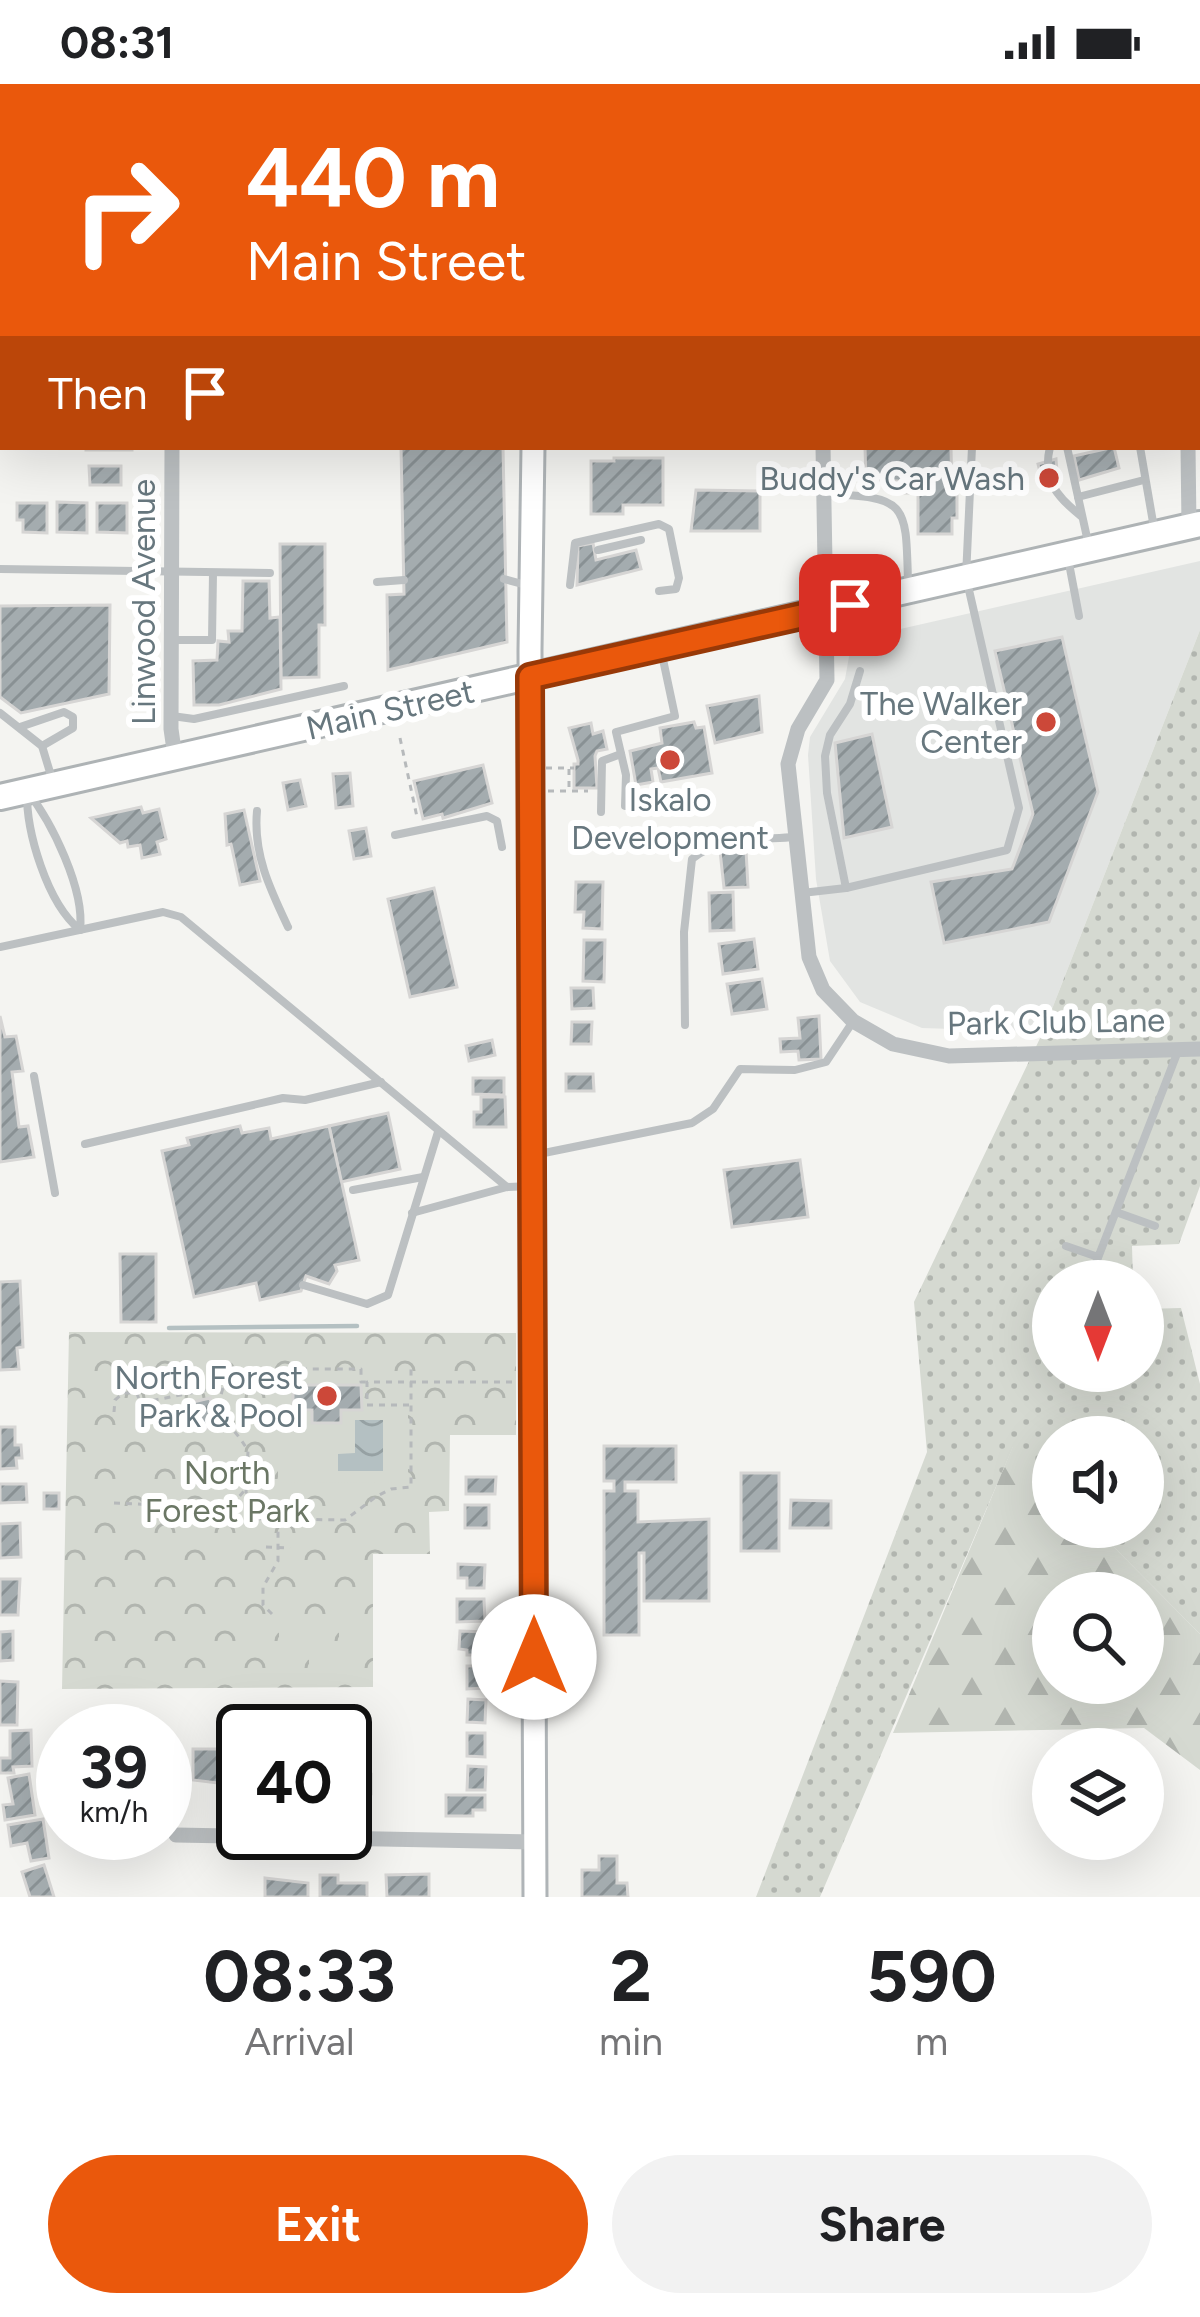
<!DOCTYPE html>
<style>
:root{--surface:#fff;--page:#f2f2f2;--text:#202124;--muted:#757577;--accent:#ea580c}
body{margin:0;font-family:Figtree,sans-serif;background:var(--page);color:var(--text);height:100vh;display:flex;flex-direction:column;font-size:45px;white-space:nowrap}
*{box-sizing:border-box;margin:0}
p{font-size:39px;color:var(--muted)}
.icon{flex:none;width:66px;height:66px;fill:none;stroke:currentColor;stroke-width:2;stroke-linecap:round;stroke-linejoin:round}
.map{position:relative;height:1813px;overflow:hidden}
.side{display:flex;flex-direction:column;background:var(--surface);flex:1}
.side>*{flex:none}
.banner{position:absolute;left:0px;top:0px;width:1200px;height:366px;box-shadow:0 12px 48px #0002;background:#ea580c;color:#fff;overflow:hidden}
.needle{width:78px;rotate:180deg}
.fabs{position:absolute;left:1032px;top:1176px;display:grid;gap:24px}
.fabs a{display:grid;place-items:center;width:132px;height:132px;border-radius:50%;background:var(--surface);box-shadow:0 12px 48px #0002;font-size:60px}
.speed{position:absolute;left:36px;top:1620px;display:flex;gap:24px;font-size:60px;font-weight:700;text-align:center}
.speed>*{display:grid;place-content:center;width:156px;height:156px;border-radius:50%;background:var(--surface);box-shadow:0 12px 48px #0002;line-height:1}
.speed small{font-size:30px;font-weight:400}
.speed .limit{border:6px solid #111;border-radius:18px;background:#fff;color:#111}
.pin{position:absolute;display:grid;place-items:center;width:102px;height:102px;color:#fff;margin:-51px;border-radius:24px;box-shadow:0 6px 18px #0006}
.me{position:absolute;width:132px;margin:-66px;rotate:0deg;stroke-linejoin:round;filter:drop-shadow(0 0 9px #0008)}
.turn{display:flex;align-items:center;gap:42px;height:252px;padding:0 48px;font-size:54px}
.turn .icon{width:156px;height:156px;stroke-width:2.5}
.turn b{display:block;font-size:84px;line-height:102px}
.then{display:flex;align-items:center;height:114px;padding:0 48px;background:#0003;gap:24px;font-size:45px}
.eta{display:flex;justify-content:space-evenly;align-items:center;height:204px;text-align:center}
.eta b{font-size:72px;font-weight:700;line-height:84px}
.primary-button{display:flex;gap:24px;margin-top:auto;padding:24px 48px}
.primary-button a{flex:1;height:138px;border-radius:72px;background:var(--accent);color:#fff;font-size:48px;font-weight:700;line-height:138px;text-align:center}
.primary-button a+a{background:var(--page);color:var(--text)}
.status{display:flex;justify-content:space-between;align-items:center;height:84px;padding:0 60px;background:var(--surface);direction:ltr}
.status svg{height:33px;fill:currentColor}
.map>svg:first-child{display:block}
</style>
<div class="status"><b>08:31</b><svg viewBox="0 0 49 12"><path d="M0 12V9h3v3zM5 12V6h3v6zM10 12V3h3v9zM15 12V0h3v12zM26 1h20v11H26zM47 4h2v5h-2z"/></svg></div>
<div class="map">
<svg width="1200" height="1813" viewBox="0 0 1200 1813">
<defs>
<pattern id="grass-dots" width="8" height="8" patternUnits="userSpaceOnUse" patternTransform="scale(3)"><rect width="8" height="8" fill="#d5d9d1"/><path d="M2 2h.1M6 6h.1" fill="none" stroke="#b1b5af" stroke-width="1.8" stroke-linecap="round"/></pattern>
<pattern id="forest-firs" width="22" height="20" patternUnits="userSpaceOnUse" patternTransform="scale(3)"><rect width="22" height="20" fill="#d5d9d1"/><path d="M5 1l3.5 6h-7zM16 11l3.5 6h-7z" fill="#b1b5af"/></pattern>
<pattern id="park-crowns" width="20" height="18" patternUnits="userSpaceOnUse" patternTransform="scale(3)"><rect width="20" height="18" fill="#d5d9d1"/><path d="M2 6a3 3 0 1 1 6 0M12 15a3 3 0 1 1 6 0" fill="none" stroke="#b1b5af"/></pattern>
<pattern id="water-waves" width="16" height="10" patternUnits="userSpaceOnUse" patternTransform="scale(3)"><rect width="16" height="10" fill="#b4c0c2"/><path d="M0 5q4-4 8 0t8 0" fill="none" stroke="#96a1a3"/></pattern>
<pattern id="building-hatch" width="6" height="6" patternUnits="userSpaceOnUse" patternTransform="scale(3)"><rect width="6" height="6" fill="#a4acaf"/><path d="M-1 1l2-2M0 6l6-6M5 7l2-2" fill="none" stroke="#899194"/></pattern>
</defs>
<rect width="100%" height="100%" fill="#f4f4f1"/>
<polygon fill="#e2e4e2" points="1200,477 1200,546 1043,948 922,944 860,918 830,877 816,795 808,671 810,653 845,595 852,556"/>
<polygon fill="url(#grass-dots)" points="1200,546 1200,1102 1179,1160 1132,1162 1133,1197 1053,1197 1053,1287 1143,1287 1143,1225 1181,1224 1200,1300 1200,1550 1094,1443 1143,1443 1143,1353 1053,1353 1053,1402 1013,1363 820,1813 756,1813 927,1368 914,1218 1043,948"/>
<path fill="url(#forest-firs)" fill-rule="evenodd" d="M 1013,1362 L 1053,1402 L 1053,1443 L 1094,1443 L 1200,1550 L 1200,1686 L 1144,1644 L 893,1649 ZM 1053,1509 L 1143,1509 L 1143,1599 L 1053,1599 Z"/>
<polygon fill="url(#park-crowns)" points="69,1248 516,1249 516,1351 450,1351 449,1427 429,1428 430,1470 373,1470 373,1603 62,1605"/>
<g fill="#d5d9d1">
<polygon points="408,1324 408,1399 278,1398 278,1339 292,1338 293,1326 312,1326 313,1339 340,1339 341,1326"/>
<rect x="279" y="1541" width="24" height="53"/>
<rect x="309" y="1541" width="24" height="53"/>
<rect x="339" y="1541" width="24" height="53"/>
</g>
<polygon fill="url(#water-waves)" points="355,1336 383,1336 383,1387 338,1387 338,1370 355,1369"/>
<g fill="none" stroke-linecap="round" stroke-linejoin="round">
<polyline stroke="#b4c0c2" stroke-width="4.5" points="169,1244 357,1242"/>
</g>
<g fill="url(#building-hatch)" stroke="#d6d5d4" stroke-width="3">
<rect x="86" y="363" width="46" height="3"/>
<polygon points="401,363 503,363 507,558 388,586 387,511 404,510"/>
<polygon points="865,363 951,364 952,411 957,411 957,434 952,434 952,450 918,450 918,409 904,409 904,397 866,397"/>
<polygon points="1114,363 1119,384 1079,396 1074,372"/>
<polygon points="614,374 663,374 663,421 623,421 623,430 591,430 591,377 614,377"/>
<polygon points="1056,375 1058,400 1044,403 1038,380"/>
<polygon points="89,382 121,382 121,401 90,401"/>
<polygon points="696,406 760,407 760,447 691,447"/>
<polygon points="57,418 87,419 87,449 57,448"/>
<polygon points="17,419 47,419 47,449 23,448 23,436 17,436"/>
<polygon points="97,419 127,419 127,449 97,448"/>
<polygon points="593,459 596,476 636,466 641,485 577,501 578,462"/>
<polygon points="280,460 325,460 325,541 319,541 319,593 281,594"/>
<polygon points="243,497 269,497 270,534 280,533 281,605 219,621 194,621 193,577 217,576 218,557 229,558 228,547 242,547"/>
<polygon points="110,521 109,610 21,629 0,613 0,522"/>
<polygon points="1062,553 1098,708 1049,838 944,859 931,798 1012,785 1033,730 995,567"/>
<polygon points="759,612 762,648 715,659 707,622"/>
<polygon points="694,638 696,644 704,643 712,689 661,698 658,684 651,685 653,698 636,701 630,667 662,659 660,644"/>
<polygon points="591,639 593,650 603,647 607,665 597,667 595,672 597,704 574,704 574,680 578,680 578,676 569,644"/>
<polygon points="872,650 892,743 844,754 835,659"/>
<polygon points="483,681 492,719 443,734 442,730 423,735 414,697"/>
<polygon points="350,689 353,722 336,724 333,690"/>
<polygon points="300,696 306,722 288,726 283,699"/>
<polygon points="141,723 143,729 159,725 166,755 157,758 160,770 142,774 140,761 128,763 127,757 120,759 91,734"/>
<polygon points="244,726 260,797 240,801 231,760 227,761 225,730"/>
<polygon points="366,744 371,772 354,775 349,747"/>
<polygon points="746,766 748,803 724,804 720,767"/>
<polygon points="576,798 603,798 602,845 583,844 584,828 575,828"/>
<polygon points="434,804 457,903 410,913 388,815"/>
<polygon points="733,808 734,846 710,847 709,809"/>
<polygon points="754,855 758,885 723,890 719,860"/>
<polygon points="584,856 605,856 604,898 583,897"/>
<polygon points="762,895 767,925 732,930 727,900"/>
<polygon points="571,904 593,904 594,924 572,925"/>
<polygon points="0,932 5,953 16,952 23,987 12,988 19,1043 28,1042 34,1073 0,1078"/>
<polygon points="819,932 821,975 799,976 798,967 781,968 780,955 800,954 798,934"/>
<polygon points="572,938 592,938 591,960 571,960"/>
<polygon points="492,956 495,971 469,977 466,962"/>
<polygon points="566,990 593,990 594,1007 566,1007"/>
<polygon points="473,994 504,994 504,1011 473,1010"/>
<polygon points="481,1013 505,1013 506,1043 474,1043 474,1028 481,1028"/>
<polygon points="388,1029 400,1085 341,1098 329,1042"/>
<polygon points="240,1042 242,1049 269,1044 271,1055 329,1042 359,1176 335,1181 337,1187 329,1200 306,1192 301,1207 260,1216 256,1199 194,1213 162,1067 189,1061 187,1054"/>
<polygon points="800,1076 808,1133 732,1143 724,1086"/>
<polygon points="120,1170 156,1170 156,1238 121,1238"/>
<polygon points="20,1197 23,1263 17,1264 19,1285 0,1286 0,1198"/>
<polygon points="293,1301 361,1301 362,1326 341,1326 341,1339 312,1339 312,1326 293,1326"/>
<polygon points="210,1314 216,1343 198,1346 193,1318"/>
<polygon points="0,1343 15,1343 15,1361 21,1361 22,1374 16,1374 17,1384 0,1385"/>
<polygon points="604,1362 676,1362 676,1398 625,1398 625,1407 638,1407 638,1438 709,1435 709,1517 644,1517 644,1469 639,1469 639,1551 604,1551 604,1407 614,1407 614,1397 604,1397"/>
<rect x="741" y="1389" width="38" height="78"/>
<polygon points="466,1393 496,1393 495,1410 466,1410"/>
<polygon points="0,1400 26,1400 27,1418 0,1419"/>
<rect x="44" y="1409" width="15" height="16"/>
<polygon points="791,1416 831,1417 831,1444 790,1444"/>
<rect x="465" y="1421" width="24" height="23"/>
<polygon points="20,1439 21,1473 0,1474 0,1440"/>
<polygon points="458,1480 485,1481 484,1504 467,1504 467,1494 458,1494"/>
<polygon points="0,1495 20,1495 18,1531 0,1531"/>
<polygon points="457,1515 484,1515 485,1537 457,1538"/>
<polygon points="13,1547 13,1576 0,1577 0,1548"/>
<polygon points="460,1547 485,1548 484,1571 467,1571 467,1566 459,1565"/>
<polygon points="467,1582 484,1582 485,1604 467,1605"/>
<polygon points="0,1597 18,1598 17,1641 0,1641"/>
<polygon points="468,1615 486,1616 485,1639 467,1638"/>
<polygon points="31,1646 32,1682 13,1683 14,1689 0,1689 0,1674 10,1674 10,1647"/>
<polygon points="467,1649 485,1649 485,1673 467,1672"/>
<polygon points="193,1665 226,1665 226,1679 235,1679 235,1701 193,1696"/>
<polygon points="468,1682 486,1683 485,1706 467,1706"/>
<polygon points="345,1687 371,1690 371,1710 345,1714"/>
<polygon points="29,1690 35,1731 5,1736 3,1721 13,1720 8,1694"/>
<polygon points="446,1711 485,1711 485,1726 473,1726 473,1732 446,1732"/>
<polygon points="43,1735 49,1774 31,1777 27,1759 11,1762 8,1741"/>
<polygon points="599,1772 617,1772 617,1799 627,1799 628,1813 582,1813 582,1786 599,1786"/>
<polygon points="44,1781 54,1813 30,1813 22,1788"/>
<polygon points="429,1790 429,1813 387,1813 386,1791"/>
<polygon points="320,1791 338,1791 338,1799 367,1799 367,1813 320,1813"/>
<polygon points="265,1794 308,1799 308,1813 265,1813"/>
</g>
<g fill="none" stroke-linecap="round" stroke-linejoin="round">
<g stroke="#afb4b7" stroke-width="27">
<g id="secondary">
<polyline points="533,0 533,3"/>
<polyline points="533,363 530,566 535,1813"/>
</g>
</g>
<g stroke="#aeb3b5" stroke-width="30">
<polyline id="primary" points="0,713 1200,440"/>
</g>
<g stroke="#b6b9bb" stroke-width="3" stroke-dasharray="6 6" stroke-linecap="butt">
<polyline points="400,654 417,733"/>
<polyline points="546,684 574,684"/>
<polyline points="569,685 569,705"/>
<polyline points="548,707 588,707"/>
<path d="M 223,1304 C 213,1334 235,1342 248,1367 L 246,1408 L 261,1434"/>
<polyline points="409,1321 367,1321 367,1298 515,1298"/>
<polyline points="114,1328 115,1316 123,1309 137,1309 140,1319 246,1298 257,1285 361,1285 361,1298 367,1298"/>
<polyline points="114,1419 157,1421 207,1434 345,1436 377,1412 391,1405 411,1403 411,1283"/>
<polyline points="211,1433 231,1422 245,1406"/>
<polyline points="266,1463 290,1464"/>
<polyline points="272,1530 263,1521 263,1503 278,1477 278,1437"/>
</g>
<g stroke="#bcc0c2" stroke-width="8">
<path d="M 1050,363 C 1042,396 1057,413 1081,432"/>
<polyline points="1067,363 1088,458"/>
<polyline points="1140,363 1154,444"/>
<path d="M 825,410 C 908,413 906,419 908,499"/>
<polyline points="1078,413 1144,396"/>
<polyline points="598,466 641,456"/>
<polyline points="1068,474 1079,532"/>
<polyline points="0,485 270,489"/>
<polyline points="504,495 526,501"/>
<polyline points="377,498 404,496"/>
<polyline points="570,501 575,459 659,440 669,445 679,494 676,505 659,507"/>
<polyline points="174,556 212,556 213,489"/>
<polyline points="0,629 42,662 52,695"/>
<polyline points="172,632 194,635 344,602"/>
<polyline points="20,643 64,628 73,633 73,644 42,662"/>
<path d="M 27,707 C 52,738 85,806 80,846 C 47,819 26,748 27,707 Z"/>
<polyline points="625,722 626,691 616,648 675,632 661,566"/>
<path d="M 257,727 C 253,770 270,805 288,843"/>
<polyline points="601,728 602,677 621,670"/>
<polyline points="395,751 487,732 497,737 502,763"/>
<polyline points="846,804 827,709 825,672 830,651 850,620 860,587"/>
<polyline points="802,809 846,804 1007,766 1019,724 966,493 972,363"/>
<polyline points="0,863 163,828 181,833 507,1103"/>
<path d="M 685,941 L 684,848 L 692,775 C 718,753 760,756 794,753"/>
<polyline points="34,992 55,1109"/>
<polyline points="85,1060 283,1014 305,1016 381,998"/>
<polyline points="534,1071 692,1039 713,1025 740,985 795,986 826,978 852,939"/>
<polyline points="353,1106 423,1093"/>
<polyline points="1116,1128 1155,1142"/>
<polyline points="412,1129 507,1103 531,1102"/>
<polyline points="1066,1162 1098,1173"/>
<polyline points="1089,1197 1178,967"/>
<polyline points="303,1201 367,1220 388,1211 438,1048"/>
</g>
<g stroke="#bcc0c2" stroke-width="15">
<polyline points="171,0 171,3"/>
<polyline points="822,0 822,3"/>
<polyline points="1084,0 1084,3"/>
<polyline points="1197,235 1200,235"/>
<polyline points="172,363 171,645 175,673"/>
<polyline points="823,363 827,596 798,645 788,680 809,873 823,906 853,937 893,960 949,972 1200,965"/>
<polyline points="1188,363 1189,442"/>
<polyline points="176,1751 535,1758"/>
</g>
<use href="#secondary" stroke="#fff" stroke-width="21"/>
<use href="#primary" stroke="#fff" stroke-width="24"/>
</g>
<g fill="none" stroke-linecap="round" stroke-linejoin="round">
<g stroke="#983908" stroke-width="30">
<polyline id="route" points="534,1573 530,593 850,521"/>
</g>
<use href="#route" stroke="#ea580c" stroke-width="21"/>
</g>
<g fill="#cc4839" stroke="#fff" stroke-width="4.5">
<circle cx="1049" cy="394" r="12"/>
<circle cx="1046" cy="638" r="12"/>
<circle cx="670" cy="676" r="12"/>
<circle cx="327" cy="1312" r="12"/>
</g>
<g text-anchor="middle" stroke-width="12" stroke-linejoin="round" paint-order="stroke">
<g font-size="33" fill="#67777e" stroke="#fff" text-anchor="end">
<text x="1025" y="406">Buddy's Car Wash</text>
<text x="1022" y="631">The Walker<tspan x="1022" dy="38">Center</tspan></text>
<text x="670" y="727" text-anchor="middle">Iskalo<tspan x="670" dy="38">Development</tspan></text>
<text x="303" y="1305">North Forest<tspan x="303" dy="38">Park &amp; Pool</tspan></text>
</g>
<g font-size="33" fill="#67777e" stroke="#fff">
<text transform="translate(143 518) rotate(-90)" y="12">Linwood Avenue</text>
<text transform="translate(390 625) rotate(-13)" y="12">Main Street</text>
<text transform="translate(1056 937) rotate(-1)" y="12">Park Club Lane</text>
</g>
<g font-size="33" fill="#6b7765" stroke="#fff">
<text x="227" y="1400">North<tspan x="227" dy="38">Forest Park</tspan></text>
</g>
</g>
</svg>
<div class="fabs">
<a><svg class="needle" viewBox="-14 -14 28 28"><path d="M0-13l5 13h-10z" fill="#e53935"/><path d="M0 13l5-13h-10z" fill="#757577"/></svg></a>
<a><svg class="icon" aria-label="sound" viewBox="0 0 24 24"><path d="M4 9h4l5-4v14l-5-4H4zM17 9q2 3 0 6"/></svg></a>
<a><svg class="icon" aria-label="search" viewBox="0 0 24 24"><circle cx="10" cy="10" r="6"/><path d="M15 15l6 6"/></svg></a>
<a><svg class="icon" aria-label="layers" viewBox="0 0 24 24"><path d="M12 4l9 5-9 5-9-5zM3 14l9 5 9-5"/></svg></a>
</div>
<div class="speed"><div>39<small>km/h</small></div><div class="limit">40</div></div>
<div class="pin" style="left:850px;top:521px;background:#d93025"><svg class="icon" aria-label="arrive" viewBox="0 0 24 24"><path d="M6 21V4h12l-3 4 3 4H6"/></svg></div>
<svg class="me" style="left:534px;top:1573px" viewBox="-20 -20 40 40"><circle r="19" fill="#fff"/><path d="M0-13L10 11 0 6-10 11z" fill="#ea580c"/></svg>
<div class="banner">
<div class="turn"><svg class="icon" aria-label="right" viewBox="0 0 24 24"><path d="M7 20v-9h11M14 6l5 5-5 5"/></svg><div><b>440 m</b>Main Street</div></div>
<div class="then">Then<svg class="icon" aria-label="arrive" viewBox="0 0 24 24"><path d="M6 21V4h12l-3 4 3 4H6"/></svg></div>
</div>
</div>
<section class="side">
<div class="eta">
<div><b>08:33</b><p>Arrival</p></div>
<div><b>2</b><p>min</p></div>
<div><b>590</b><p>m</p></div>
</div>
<div class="primary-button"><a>Exit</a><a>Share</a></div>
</section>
